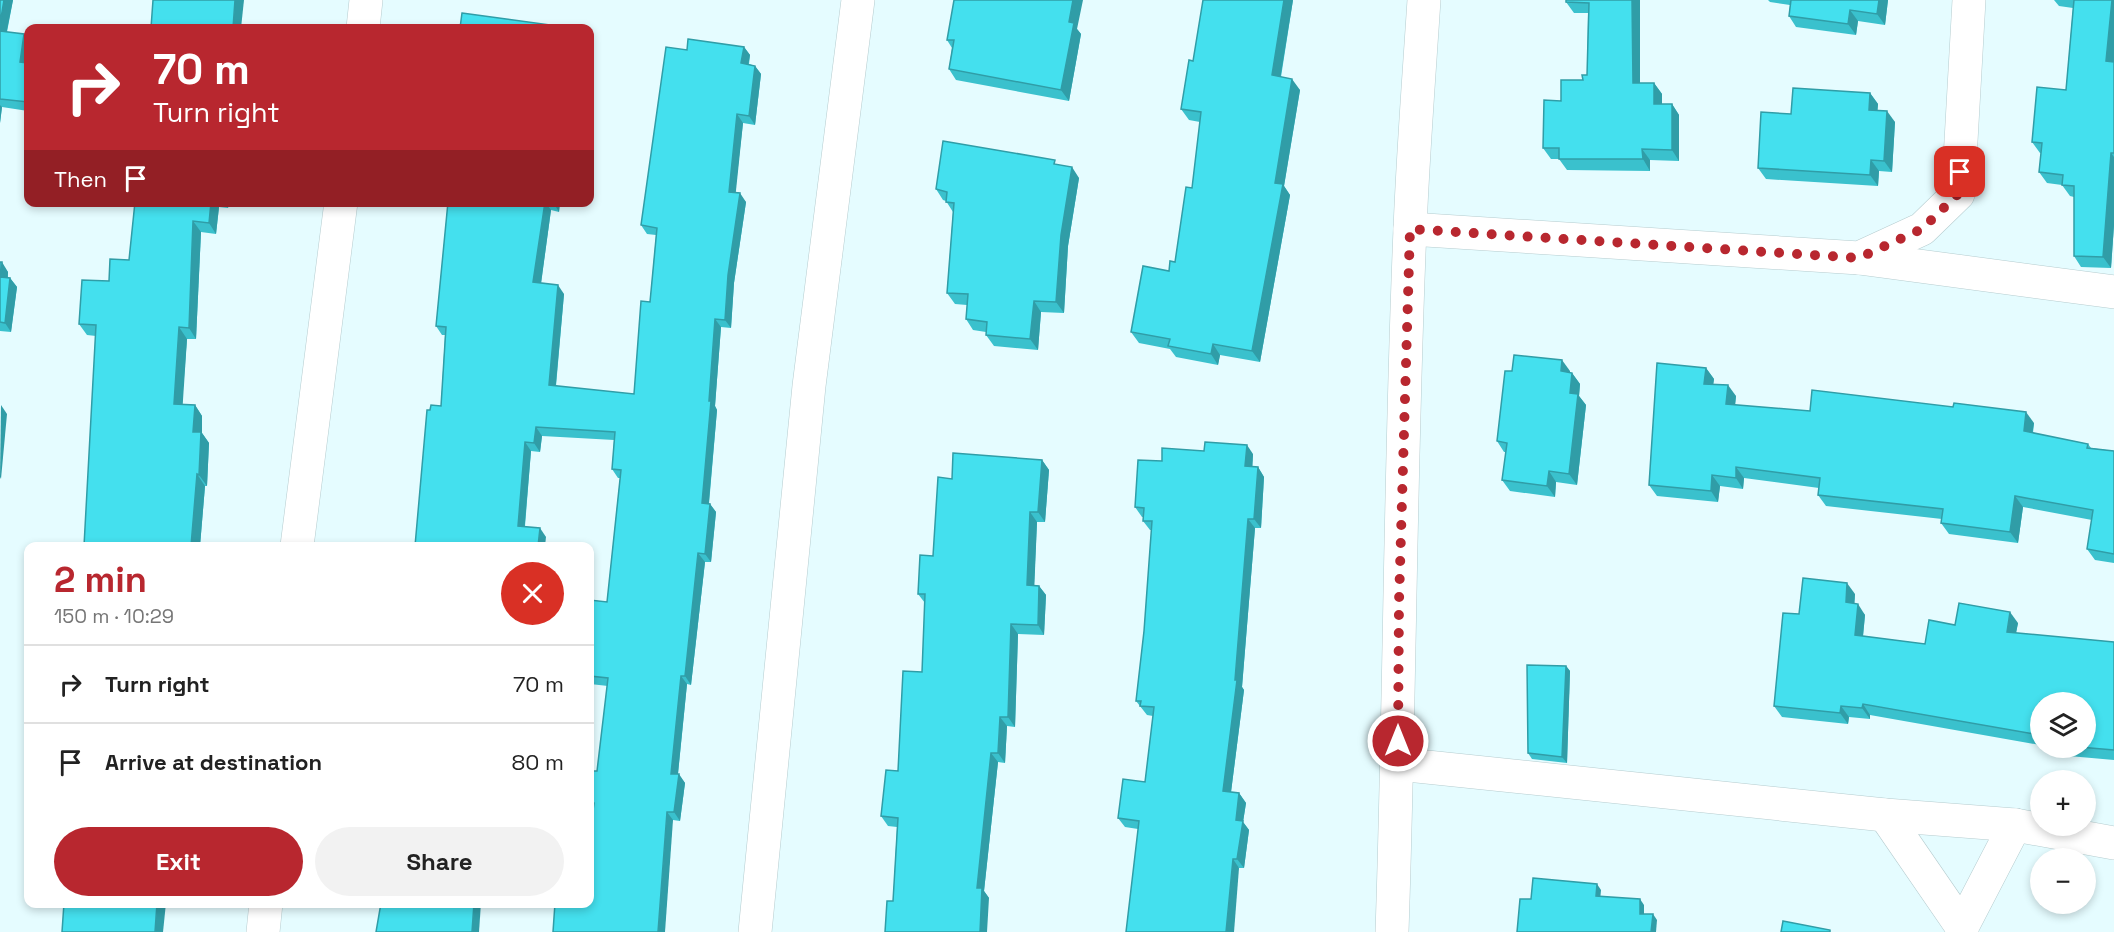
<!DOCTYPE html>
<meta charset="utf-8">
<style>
:root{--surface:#fff;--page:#f2f2f2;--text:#222;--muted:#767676;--line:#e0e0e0;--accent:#b8272f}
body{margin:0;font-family:"Space Grotesk",sans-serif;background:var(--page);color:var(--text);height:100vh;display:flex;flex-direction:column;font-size:22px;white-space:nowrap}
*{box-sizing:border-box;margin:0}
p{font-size:20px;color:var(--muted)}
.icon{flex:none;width:33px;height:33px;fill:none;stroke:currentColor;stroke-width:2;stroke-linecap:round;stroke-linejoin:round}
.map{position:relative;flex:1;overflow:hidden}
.side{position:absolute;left:24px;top:542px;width:570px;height:366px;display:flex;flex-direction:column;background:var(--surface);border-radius:12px;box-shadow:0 3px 9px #0003}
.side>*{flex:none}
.hud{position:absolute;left:24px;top:24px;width:570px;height:183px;border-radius:12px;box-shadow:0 3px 9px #0003;background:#b8272f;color:#fff;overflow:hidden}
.controls{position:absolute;left:2030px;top:692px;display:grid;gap:12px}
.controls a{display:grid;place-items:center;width:66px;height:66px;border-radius:50%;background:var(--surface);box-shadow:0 3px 9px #0003;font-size:30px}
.pin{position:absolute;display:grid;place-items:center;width:51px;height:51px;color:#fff;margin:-26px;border-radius:12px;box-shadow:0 3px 9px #0006}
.me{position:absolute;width:66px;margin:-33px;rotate:0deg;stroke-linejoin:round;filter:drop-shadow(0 0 4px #0008)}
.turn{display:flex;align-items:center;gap:21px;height:126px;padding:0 30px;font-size:27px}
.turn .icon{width:78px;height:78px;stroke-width:2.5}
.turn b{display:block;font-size:42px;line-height:51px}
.then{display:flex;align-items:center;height:57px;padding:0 30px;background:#0003;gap:12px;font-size:22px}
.round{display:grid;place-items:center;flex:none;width:63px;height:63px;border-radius:32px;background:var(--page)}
.summary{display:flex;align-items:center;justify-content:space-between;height:102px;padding:0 30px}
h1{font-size:36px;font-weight:700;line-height:45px;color:var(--accent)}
.action{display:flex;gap:12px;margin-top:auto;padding:12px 30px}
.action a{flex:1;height:69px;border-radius:36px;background:var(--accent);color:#fff;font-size:24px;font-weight:700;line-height:69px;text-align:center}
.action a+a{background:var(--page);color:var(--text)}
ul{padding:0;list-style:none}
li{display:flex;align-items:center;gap:18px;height:78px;padding:0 30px;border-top:2px solid var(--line)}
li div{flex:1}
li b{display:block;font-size:22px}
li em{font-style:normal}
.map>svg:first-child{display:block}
</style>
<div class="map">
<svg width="2114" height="932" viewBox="0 0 2114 932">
<rect width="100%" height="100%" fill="#e5fcff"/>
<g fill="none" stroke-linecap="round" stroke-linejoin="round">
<g stroke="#b5cccf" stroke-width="34">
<g id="minor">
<polyline points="363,28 366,0"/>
<polyline points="1410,229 1859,258 1922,229 1958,194 1969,0"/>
<polyline points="1859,258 2114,292"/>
<polyline points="297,546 341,202"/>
<polyline points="1398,764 1885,815 2015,825 2114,843"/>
<polyline points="1885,815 1962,927"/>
<polyline points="263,932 266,903"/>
<polyline points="755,932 809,386 858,0"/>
<path d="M 1392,932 C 1400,698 1400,463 1410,229 C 1413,153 1419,76 1424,0"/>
<polyline points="1962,932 1962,927 2015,825"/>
</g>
</g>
<use href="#minor" stroke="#fff" stroke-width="33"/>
</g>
<g fill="#3ac1cd">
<polygon points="0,0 13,0 7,32 28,63 28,111 2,107 0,123"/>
<polygon points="1293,0 1281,77 1300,90 1284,186 1290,195 1260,362 1220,355 1218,365 1176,357 1170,349 1139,343 1131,332 1175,262 1192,188 1200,122 1189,120 1181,109 1193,61"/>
<polygon points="1640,0 1640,83 1654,83 1662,94 1662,104 1672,104 1679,115 1679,161 1650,160 1650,171 1567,170 1559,159 1551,159 1543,148 1561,101 1587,75 1588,13 1574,13 1566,2"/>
<polygon points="1768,0 1888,0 1885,25 1858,21 1856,35 1796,27 1789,16 1790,5 1770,2"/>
<polygon points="2054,0 2114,0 2114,225 2111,268 2081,267 2074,256 2074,197 2070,196 2062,185 2047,183 2039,172 2041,153 2040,153 2032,142 2066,90 2073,8 2059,6"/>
<polygon points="1077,29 1081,34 1069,101 956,80 949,69 952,48 947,40"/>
<polygon points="744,47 750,55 749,64 755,66 761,74 755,125 743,123 735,193 746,202 734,283 731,328 721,327 715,406 717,410 709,504 710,504 716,512 711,562 705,562 691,685 687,684 678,774 685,783 680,821 673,820 590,832 593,811 590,810 590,771 597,771 608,686 590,684 590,600 607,602 620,478 618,478 612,469 614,440 542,436 540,452 531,451 525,526 546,537 415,546 430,410 441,406 445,335 442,335 436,326 448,202 560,202 559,212 551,210 541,283 564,294 556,386 634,394 650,302 656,235 647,234 641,225 687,50"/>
<polygon points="1870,93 1878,104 1877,110 1895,122 1892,172 1879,171 1878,186 1766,179 1758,168 1791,114"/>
<polygon points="1058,165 1079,178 1068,246 1064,313 1041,312 1038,350 994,346 986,335 986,332 973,330 966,319 967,305 955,304 947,293 953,212 946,201 943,200 936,189"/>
<polygon points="135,202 229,202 228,208 219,207 216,234 201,232 196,339 187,339 182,404 195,405 202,416 202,433 209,443 207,486 205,486 200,546 84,546 96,336 87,335 79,324 109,281 129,260"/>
<polygon points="0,262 8,272 8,278 10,278 17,287 11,332 0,331"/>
<polygon points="1706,368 1714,379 1713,384 1736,396 1735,405 1810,411 2034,423 2033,433 2088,444 2091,448 2114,451 2114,563 2095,560 2087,549 2092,520 2023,507 2018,543 1949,534 1941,523 1942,519 1826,506 1818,495 1819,488 1744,478 1743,489 1720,486 1718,502 1657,496 1649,485"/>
<polygon points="1570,371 1570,372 1572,373 1580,384 1579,396 1586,405 1577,485 1556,482 1555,497 1510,491 1502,480 1506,452 1504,452 1497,441"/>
<polygon points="1204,451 1253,454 1252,467 1258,467 1264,477 1261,528 1255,528 1242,687 1244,690 1231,792 1239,793 1246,803 1243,822 1249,830 1244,868 1239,868 1138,829 1125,827 1118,818 1145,782 1153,716 1147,715 1136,701 1144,631 1152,530 1150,530 1143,521 1143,517 1142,517 1135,507 1162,461"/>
<polygon points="1042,460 1049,470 1045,522 1037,522 1034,585 1039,586 1046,595 1044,635 1018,634 1015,727 1007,726 1005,763 998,762 984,891 989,898 893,901 897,827 888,826 881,816 898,771 922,672 925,603 918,594 933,556 952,479"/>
<polygon points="1855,594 1854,603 1865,615 1863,636 1925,644 1955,625 2018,623 2016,633 2114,642 2114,760 2069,756 2063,749 2052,747 2085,747 2040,702 2040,745 1870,715 1870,719 1849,717 1848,724 1782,717 1774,706 1799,614"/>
<polygon points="1566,666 1570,671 1567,763 1532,759 1528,753"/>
</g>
<g fill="#309da7">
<polygon points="4,0 13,0 5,40 0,33 0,24"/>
<polygon points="235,0 244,0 241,28 233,28"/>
<polygon points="1073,0 1083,0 1077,29 1081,34 1069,101 1061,90 1069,22"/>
<polygon points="1284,0 1293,0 1279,86 1272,75"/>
<polygon points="1632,0 1640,0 1640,94 1633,83"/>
<polygon points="1879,0 1888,0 1885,25 1877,14"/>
<polygon points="2112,0 2114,0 2114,72 2106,61"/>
<polygon points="1850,10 1858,21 1856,35 1848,24"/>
<polygon points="24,34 28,41 28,56 27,72 20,62"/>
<polygon points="744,47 750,55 747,72 741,63"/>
<polygon points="755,66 761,74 755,125 749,116"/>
<polygon points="1292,79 1300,90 1284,186 1290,195 1260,362 1252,351 1275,183"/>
<polygon points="1654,83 1662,94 1662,116 1654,104"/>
<polygon points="1870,93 1878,104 1877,121 1869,110"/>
<polygon points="1672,104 1679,115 1679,161 1672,150"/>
<polygon points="0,105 2,107 0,123"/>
<polygon points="1887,111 1895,122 1892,172 1884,161"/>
<polygon points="737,114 743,123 735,200 729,192"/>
<polygon points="1642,149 1650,160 1650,171 1643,159"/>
<polygon points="2111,153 2114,157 2114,225 2111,268 2103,257"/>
<polygon points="1871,160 1879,171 1878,186 1870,175"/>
<polygon points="1072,167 1079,178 1068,246 1064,313 1056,302 1061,235"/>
<polygon points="740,193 746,202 734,283 731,328 725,320 728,275"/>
<polygon points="211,202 216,202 219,207 216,234 209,223"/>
<polygon points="225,202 229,202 228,208"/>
<polygon points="545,202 551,210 540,291 533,282"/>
<polygon points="553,202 560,202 559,212"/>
<polygon points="193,221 201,232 196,339 189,328"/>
<polygon points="2,262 8,272 7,286 1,277"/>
<polygon points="10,278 17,287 11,332 5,323"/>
<polygon points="558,285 564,294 555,394 549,385"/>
<polygon points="1034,301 1041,312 1038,350 1030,339"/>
<polygon points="715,319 721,327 715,406 717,410 708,512 702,503"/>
<polygon points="179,327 187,339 182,415 174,404"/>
<polygon points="1213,344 1220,355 1218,365 1211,354"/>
<polygon points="1562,360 1570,371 1569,382 1561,371"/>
<polygon points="1706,368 1714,379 1712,395 1704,384"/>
<polygon points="1572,373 1580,384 1579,396 1586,405 1577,485 1569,474 1570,393"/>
<polygon points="1728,385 1736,396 1734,415 1726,404"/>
<polygon points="1,405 7,414 1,479 0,477"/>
<polygon points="195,405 202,416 202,433 209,443 207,486 199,475 193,432"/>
<polygon points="2026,412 2034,423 2031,442 2024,431"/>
<polygon points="536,427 542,436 540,452 534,443"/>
<polygon points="525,442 531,451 524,534 518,526"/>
<polygon points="1247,445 1253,454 1252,476 1245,466"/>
<polygon points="1042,460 1049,470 1045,522 1038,512"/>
<polygon points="1258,467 1264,477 1261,528 1254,519"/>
<polygon points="1736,467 1744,478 1743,489 1736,478"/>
<polygon points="1549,471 1556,482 1555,497 1547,486"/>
<polygon points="197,474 205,486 200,546 191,546"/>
<polygon points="1712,475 1720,486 1718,502 1711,491"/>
<polygon points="2015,496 2023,507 2018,543 2010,532"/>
<polygon points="710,504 716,512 711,562 705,554"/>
<polygon points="1030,512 1037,522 1034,594 1027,585"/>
<polygon points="1248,519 1255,528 1242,687 1244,690 1230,800 1223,791 1235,680"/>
<polygon points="540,528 546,537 545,546 538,546"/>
<polygon points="698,553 705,562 691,685 685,676"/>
<polygon points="1847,583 1855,594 1854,613 1846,602"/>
<polygon points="1039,586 1046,595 1044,635 1038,625"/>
<polygon points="1858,604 1865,615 1862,646 1855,635"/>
<polygon points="2010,612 2018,623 2014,643 2007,632"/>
<polygon points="1011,624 1018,634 1015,727 1008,717"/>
<polygon points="1566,666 1570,671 1567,763 1562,757"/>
<polygon points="681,676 687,684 677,783 671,774"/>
<polygon points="1863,704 1870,715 1870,719 1862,708"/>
<polygon points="1841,706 1849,717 1848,724 1840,713"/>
<polygon points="1000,717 1007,726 1005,763 998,753"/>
<polygon points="991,753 998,762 984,891 989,898 987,932 980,932 977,888"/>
<polygon points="679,774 685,783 680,821 674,812"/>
<polygon points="1239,793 1246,803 1243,822 1249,830 1244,868 1237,859 1236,820"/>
<polygon points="667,812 673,820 665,932 658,932"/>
<polygon points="1233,859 1239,868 1234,932 1226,932"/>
<polygon points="1597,884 1601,890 1600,901 1596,896"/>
<polygon points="1640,899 1644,905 1644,919 1640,914"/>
<polygon points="157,903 166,903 163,932 155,932"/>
<polygon points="474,903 481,903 479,932 472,932"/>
<polygon points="1653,914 1657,920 1656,932 1651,932"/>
</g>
<g fill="#44e0ee" stroke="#309da7" stroke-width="1.5">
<polygon points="0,0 4,0 0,24"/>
<polygon points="153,0 235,0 233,28 151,28"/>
<polygon points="954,0 1073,0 1069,22 1074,23 1061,90 949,69 954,40 947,40"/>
<polygon points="1203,0 1284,0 1272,75 1292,79 1275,183 1283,184 1252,351 1213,344 1211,354 1168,346 1170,339 1131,332 1143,266 1169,271 1170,261 1175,262 1186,187 1192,188 1201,112 1181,109 1189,60 1193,61"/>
<polygon points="1566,0 1632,0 1633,83 1654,83 1654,104 1672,104 1672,150 1642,149 1643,159 1559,159 1559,148 1543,148 1544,100 1561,101 1561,80 1583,80 1582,75 1587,75 1589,3 1566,2"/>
<polygon points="1791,0 1879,0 1877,14 1850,10 1848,24 1789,16"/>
<polygon points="2074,0 2112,0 2106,61 2114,62 2114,153 2111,153 2103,257 2074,256 2074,186 2062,185 2063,175 2039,172 2042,143 2032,142 2037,87 2066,90"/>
<polygon points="462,13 558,26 557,28 460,28"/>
<polygon points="0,31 24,34 20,62 28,63 28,102 0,99"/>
<polygon points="688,39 744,47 741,63 755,66 749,116 737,114 729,192 740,193 728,275 725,320 715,319 709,401 711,401 702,503 710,504 705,554 698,553 685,676 681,676 671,774 679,774 674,812 667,812 658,932 553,932 555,903 590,903 590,832 594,803 590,802 590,771 597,771 608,678 590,676 590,600 607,602 621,470 612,469 615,432 536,427 534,443 525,442 518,526 540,528 538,546 415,546 427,410 430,410 431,405 441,406 446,327 436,326 448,202 545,202 533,282 558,285 549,385 634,394 641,301 650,302 657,228 641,225 666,47 687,50"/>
<polygon points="1793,88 1870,93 1869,110 1887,111 1884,161 1871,160 1870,175 1758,168 1761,112 1791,114"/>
<polygon points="943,141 1055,160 1054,164 1072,167 1061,235 1056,302 1034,301 1030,339 986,335 987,322 966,319 968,294 947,293 954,203 946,202 947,192 936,189"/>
<polygon points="135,202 211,202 209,223 193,221 189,328 179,327 174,404 195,405 193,432 201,432 199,475 197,474 191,546 84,546 96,325 79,324 82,280 109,281 110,259 129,260"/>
<polygon points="0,262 2,262 1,277 10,278 5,323 0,322"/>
<polygon points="1514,355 1562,360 1561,371 1572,373 1570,393 1578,394 1569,474 1549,471 1547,486 1502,480 1507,443 1497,441 1505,371 1512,371"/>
<polygon points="1657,363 1706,368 1704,384 1728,385 1726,404 1810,411 1812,390 1953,407 1954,403 2026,412 2024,431 2088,444 2087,448 2114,451 2114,554 2087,549 2093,510 2015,496 2010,532 1941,523 1943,509 1818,495 1820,478 1736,467 1736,478 1712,475 1711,491 1649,485"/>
<polygon points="1205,442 1247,445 1245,466 1258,467 1254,519 1248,519 1235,680 1237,680 1223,791 1239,793 1236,820 1243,821 1237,859 1233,859 1226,932 1126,932 1139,821 1118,818 1123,779 1145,782 1154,707 1140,706 1141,701 1136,701 1144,631 1152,521 1143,521 1144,508 1135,507 1138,460 1162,461 1162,448 1204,451"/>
<polygon points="953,453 1042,460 1038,512 1030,512 1027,585 1039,586 1038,625 1011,624 1008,717 1000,717 998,753 991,753 977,888 982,888 980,932 885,932 887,901 893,901 898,818 881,816 886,770 898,771 903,671 922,672 925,594 918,594 920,555 933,556 938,477 952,479"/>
<polygon points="1803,578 1847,583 1846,602 1858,604 1855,635 1925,644 1929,620 1955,625 1959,603 2010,612 2007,632 2114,642 2114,750 2079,747 2085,747 2085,702 2040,702 2040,735 1863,704 1862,708 1841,706 1840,713 1774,706 1783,613 1799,614"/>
<polygon points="1527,665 1566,666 1562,757 1528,753"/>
<polygon points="1533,878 1597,884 1596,896 1640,899 1640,914 1653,914 1651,932 1517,932 1520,899 1531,899"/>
<polygon points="64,903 157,903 155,932 62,932"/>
<polygon points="381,903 474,903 472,932 376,932"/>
<polygon points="1783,921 1830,930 1830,932 1781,932"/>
</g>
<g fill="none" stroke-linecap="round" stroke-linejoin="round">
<polyline stroke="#b8272f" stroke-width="10" stroke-dasharray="0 18" points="1398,741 1399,602 1410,229 1859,258 1922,229 1958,194 1960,172"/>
</g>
</svg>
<div class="controls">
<a><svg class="icon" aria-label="layers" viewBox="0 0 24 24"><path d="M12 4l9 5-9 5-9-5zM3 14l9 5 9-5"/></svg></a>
<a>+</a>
<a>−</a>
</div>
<div class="pin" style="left:1960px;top:172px;background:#d93025"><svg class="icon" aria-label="arrive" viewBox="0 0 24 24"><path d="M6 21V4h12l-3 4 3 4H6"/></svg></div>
<svg class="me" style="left:1398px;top:741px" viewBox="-20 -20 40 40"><circle r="17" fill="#b8272f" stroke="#fff" stroke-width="3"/><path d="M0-11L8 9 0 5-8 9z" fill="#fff"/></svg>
<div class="hud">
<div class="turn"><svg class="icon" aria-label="right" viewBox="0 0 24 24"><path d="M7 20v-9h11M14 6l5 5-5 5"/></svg><div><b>70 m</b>Turn right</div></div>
<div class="then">Then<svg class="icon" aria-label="arrive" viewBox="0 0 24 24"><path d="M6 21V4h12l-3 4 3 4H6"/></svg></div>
</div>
<section class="side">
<div class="summary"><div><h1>2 min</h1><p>150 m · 10:29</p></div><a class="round" style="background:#d93025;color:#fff"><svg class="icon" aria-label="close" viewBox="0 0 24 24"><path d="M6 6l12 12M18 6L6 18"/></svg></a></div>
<ul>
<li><svg class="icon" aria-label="right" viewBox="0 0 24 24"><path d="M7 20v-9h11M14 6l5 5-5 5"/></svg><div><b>Turn right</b></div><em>70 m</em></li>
<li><svg class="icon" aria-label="arrive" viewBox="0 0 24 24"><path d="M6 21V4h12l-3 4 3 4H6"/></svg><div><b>Arrive at destination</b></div><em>80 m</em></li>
</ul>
<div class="action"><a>Exit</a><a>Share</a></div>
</section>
</div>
